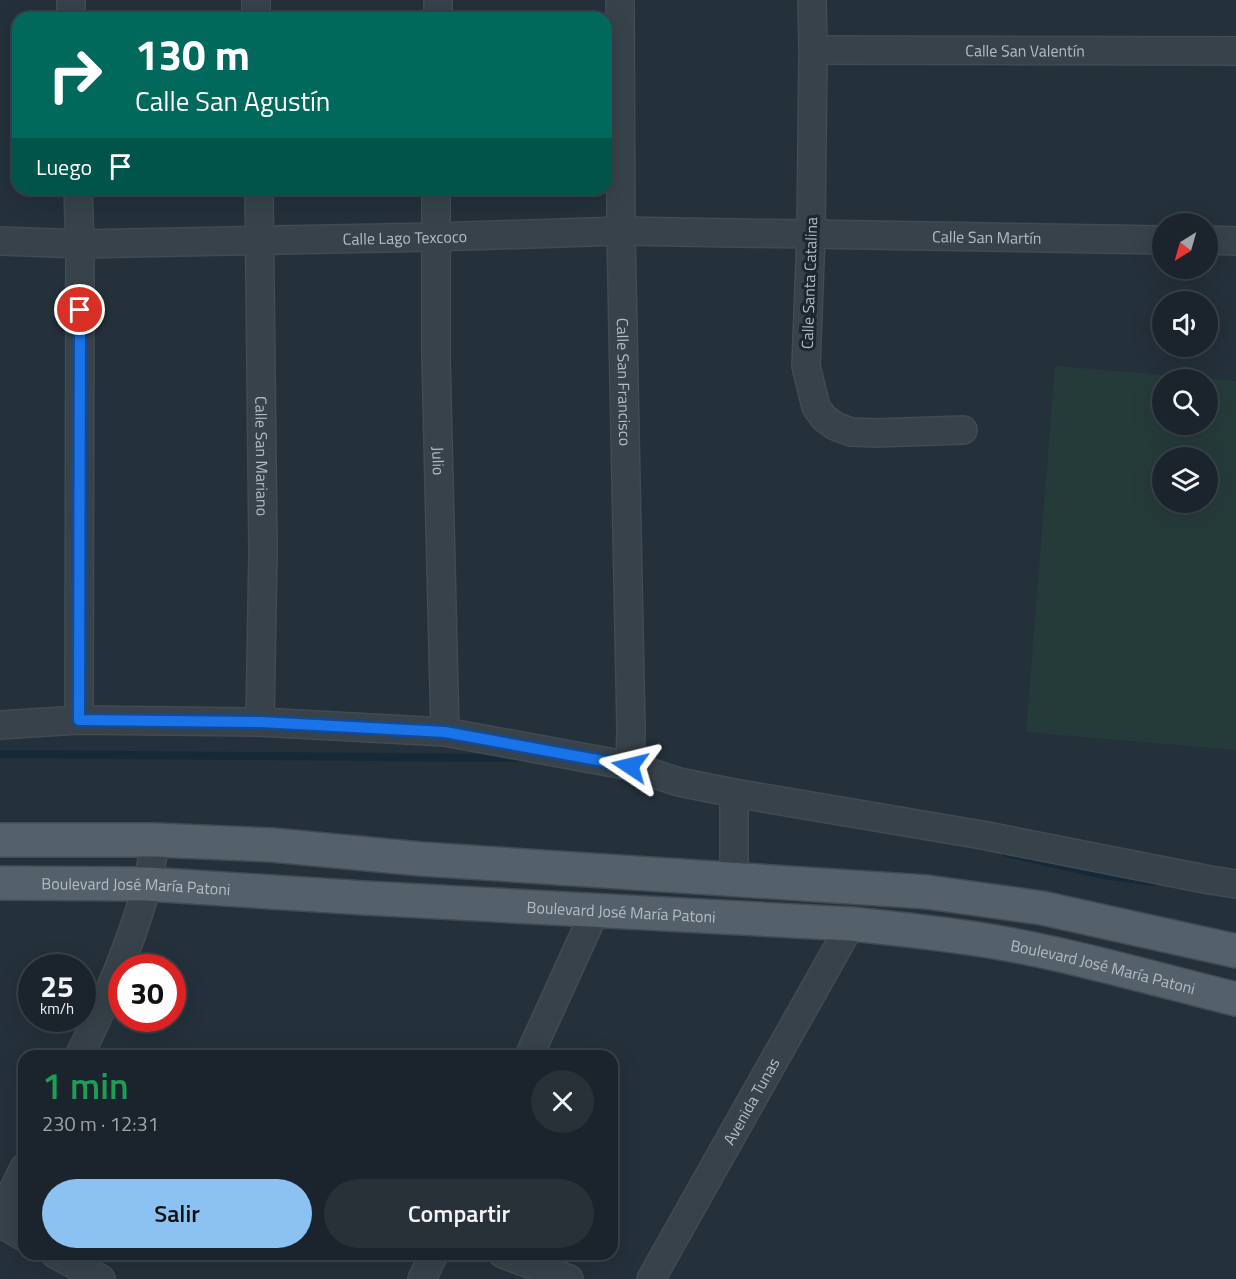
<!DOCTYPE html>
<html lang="es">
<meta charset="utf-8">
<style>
:root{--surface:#1b242c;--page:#283038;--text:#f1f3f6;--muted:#a0a4a9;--line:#394148;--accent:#8bc2f2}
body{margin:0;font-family:"Titillium Web",sans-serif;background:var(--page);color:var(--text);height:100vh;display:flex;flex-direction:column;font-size:22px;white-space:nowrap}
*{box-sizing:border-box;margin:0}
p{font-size:20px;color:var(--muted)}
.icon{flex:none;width:33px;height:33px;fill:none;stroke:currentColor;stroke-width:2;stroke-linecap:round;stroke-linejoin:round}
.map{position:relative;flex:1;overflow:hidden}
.details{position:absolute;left:18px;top:1050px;width:600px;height:210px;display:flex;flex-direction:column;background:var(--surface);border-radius:18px;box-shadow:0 6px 24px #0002,0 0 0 2px var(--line)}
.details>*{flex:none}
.top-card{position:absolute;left:12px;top:12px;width:600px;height:183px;border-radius:18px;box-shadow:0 6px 24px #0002,0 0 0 2px var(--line);background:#00695c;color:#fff;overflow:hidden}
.needle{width:39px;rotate:217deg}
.controls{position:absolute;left:1152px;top:213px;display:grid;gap:12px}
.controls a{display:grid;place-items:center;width:66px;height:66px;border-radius:50%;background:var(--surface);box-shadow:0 6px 24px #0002,0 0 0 2px var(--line);font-size:30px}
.speed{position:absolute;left:18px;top:954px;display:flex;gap:12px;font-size:30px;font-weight:700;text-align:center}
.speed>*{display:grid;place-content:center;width:78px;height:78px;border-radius:50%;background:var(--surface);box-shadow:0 6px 24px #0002,0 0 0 2px var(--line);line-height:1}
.speed small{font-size:15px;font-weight:400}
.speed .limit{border:9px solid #d22;background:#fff;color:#111}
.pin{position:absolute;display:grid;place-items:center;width:51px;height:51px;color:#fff;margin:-26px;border:3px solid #fff;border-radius:50%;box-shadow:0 2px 6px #0007}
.me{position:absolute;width:66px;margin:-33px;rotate:280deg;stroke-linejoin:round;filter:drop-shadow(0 0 4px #0008)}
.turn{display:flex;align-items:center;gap:21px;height:126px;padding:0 24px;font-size:27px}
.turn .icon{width:78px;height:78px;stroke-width:2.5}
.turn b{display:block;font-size:42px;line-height:51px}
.then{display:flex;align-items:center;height:57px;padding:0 24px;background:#0003;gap:12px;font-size:22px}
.round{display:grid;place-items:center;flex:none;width:63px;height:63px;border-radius:32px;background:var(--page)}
.head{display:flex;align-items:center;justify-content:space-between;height:102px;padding:0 24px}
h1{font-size:36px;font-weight:600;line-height:45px;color:#1e9e55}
.action{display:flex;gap:12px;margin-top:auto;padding:12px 24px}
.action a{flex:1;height:69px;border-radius:36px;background:var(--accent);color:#111;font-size:24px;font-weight:600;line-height:69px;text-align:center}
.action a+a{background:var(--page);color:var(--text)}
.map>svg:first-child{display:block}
</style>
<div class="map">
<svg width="1236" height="1279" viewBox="0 0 1236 1279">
<rect width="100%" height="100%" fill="#24303a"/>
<path fill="#253b3a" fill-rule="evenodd" d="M 1055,366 L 1236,381 L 1236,750 L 1026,732 ZM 1162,380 L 1208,380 L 1208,424 L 1162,424 ZM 1162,458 L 1208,458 L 1208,502 L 1162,502 Z"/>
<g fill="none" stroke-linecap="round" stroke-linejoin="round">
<g stroke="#172937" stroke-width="8">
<polyline points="0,754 520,758"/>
<polyline points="1006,853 1104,875 1153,882"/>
</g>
<g stroke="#404b53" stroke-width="30">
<g id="minor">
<polyline points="71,0 71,18"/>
<polyline points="256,0 256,18"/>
<path id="s1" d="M 620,0 L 621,231 L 631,730 L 630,766"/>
<polyline points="812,0 813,50 811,235 806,366 816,407 824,418 835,426 851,432 876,433 963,430"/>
<polyline points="438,18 438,0"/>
<path id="s2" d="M 813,50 L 1236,51"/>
<polyline points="78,189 80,244 79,720"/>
<path id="s3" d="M 259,189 L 263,551 L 260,722"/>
<path id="s4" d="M 436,189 L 436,357 L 445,732"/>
<polyline points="1208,240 1236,241"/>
<path id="s5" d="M 0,241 L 80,244 L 435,237 L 621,231 L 1162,240"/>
<polyline points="0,725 79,720 260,722 445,732 630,766 679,782 734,793 982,835 1210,880 1236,884"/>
<polyline points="734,793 734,879"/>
<path d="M 79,1056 C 105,1004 132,941 147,885 C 151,870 153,855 155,840"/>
<polyline points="529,1056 595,911"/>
<polyline points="0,1216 24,1168"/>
<polyline points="0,1223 24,1237"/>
<polyline points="55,1254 101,1279"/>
<polyline points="503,1254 569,1279"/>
<polyline points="422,1279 434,1254"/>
<path id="s6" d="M 651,1279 L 851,924"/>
</g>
</g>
<g stroke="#404b53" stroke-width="36">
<g id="major">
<polyline points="0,840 155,840 272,845 421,859 927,892 1042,908 1236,951"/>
<path id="s7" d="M 0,883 L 147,884 L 365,898 L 851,924 C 901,929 951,934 1001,943 C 1080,957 1158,980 1236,999"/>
</g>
</g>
<use href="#minor" stroke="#37424a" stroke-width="27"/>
<use href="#major" stroke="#55616a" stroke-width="33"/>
</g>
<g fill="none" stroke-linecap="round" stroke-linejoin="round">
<g stroke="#114b97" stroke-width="15">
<polyline id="route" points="80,310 79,720 260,722 445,732 630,766"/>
</g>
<use href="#route" stroke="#1a73e8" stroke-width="10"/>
</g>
<g text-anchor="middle" stroke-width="6" stroke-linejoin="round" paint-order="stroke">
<g font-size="16" fill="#b2bdc6" stroke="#1c272f">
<text dy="6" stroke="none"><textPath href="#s2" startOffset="212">Calle San Valentín</textPath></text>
<text dy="6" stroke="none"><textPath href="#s5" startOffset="405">Calle Lago Texcoco</textPath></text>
<text dy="6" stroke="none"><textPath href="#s5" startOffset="987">Calle San Martín</textPath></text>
<text transform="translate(809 283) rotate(-88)" y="6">Calle Santa Catalina</text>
<text dy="6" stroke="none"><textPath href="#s1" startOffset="382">Calle San Francisco</textPath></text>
<text dy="6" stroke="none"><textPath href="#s3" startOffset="267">Calle San Mariano</textPath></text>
<text dy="6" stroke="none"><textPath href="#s4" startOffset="272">Julio</textPath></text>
<text dy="6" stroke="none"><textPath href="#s7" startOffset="136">Boulevard José María Patoni</textPath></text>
<text dy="6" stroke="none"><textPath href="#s7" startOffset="622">Boulevard José María Patoni</textPath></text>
<text dy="6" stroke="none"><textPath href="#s7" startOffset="1108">Boulevard José María Patoni</textPath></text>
<text dy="6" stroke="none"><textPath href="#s6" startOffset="204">Avenida Tunas</textPath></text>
</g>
</g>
</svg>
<div class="controls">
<a><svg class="needle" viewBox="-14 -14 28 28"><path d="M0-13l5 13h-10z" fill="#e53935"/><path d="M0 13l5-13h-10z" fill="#a0a4a9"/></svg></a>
<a><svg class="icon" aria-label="sound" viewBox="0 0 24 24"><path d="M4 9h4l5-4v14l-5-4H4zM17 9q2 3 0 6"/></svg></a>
<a><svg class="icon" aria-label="search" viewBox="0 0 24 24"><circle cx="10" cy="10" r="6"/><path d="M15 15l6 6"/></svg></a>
<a><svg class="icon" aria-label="layers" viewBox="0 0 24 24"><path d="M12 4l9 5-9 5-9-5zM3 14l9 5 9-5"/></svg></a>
</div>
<div class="speed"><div>25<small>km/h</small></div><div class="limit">30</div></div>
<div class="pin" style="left:80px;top:310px;background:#d93025"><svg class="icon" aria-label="arrive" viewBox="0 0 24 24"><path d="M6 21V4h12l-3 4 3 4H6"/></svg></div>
<svg class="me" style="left:630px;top:766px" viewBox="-20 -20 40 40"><path d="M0-17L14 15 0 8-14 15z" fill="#1a73e8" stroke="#fff" stroke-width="4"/></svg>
<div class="top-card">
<div class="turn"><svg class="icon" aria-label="right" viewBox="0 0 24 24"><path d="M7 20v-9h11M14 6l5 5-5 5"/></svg><div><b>130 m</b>Calle San Agustín</div></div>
<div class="then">Luego<svg class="icon" aria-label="arrive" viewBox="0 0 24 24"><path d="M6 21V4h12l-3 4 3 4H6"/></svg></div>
</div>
<section class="details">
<div class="head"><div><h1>1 min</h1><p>230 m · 12:31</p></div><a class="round"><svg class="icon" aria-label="close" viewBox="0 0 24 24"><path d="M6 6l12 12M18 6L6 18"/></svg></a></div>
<div class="action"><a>Salir</a><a>Compartir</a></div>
</section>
</div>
